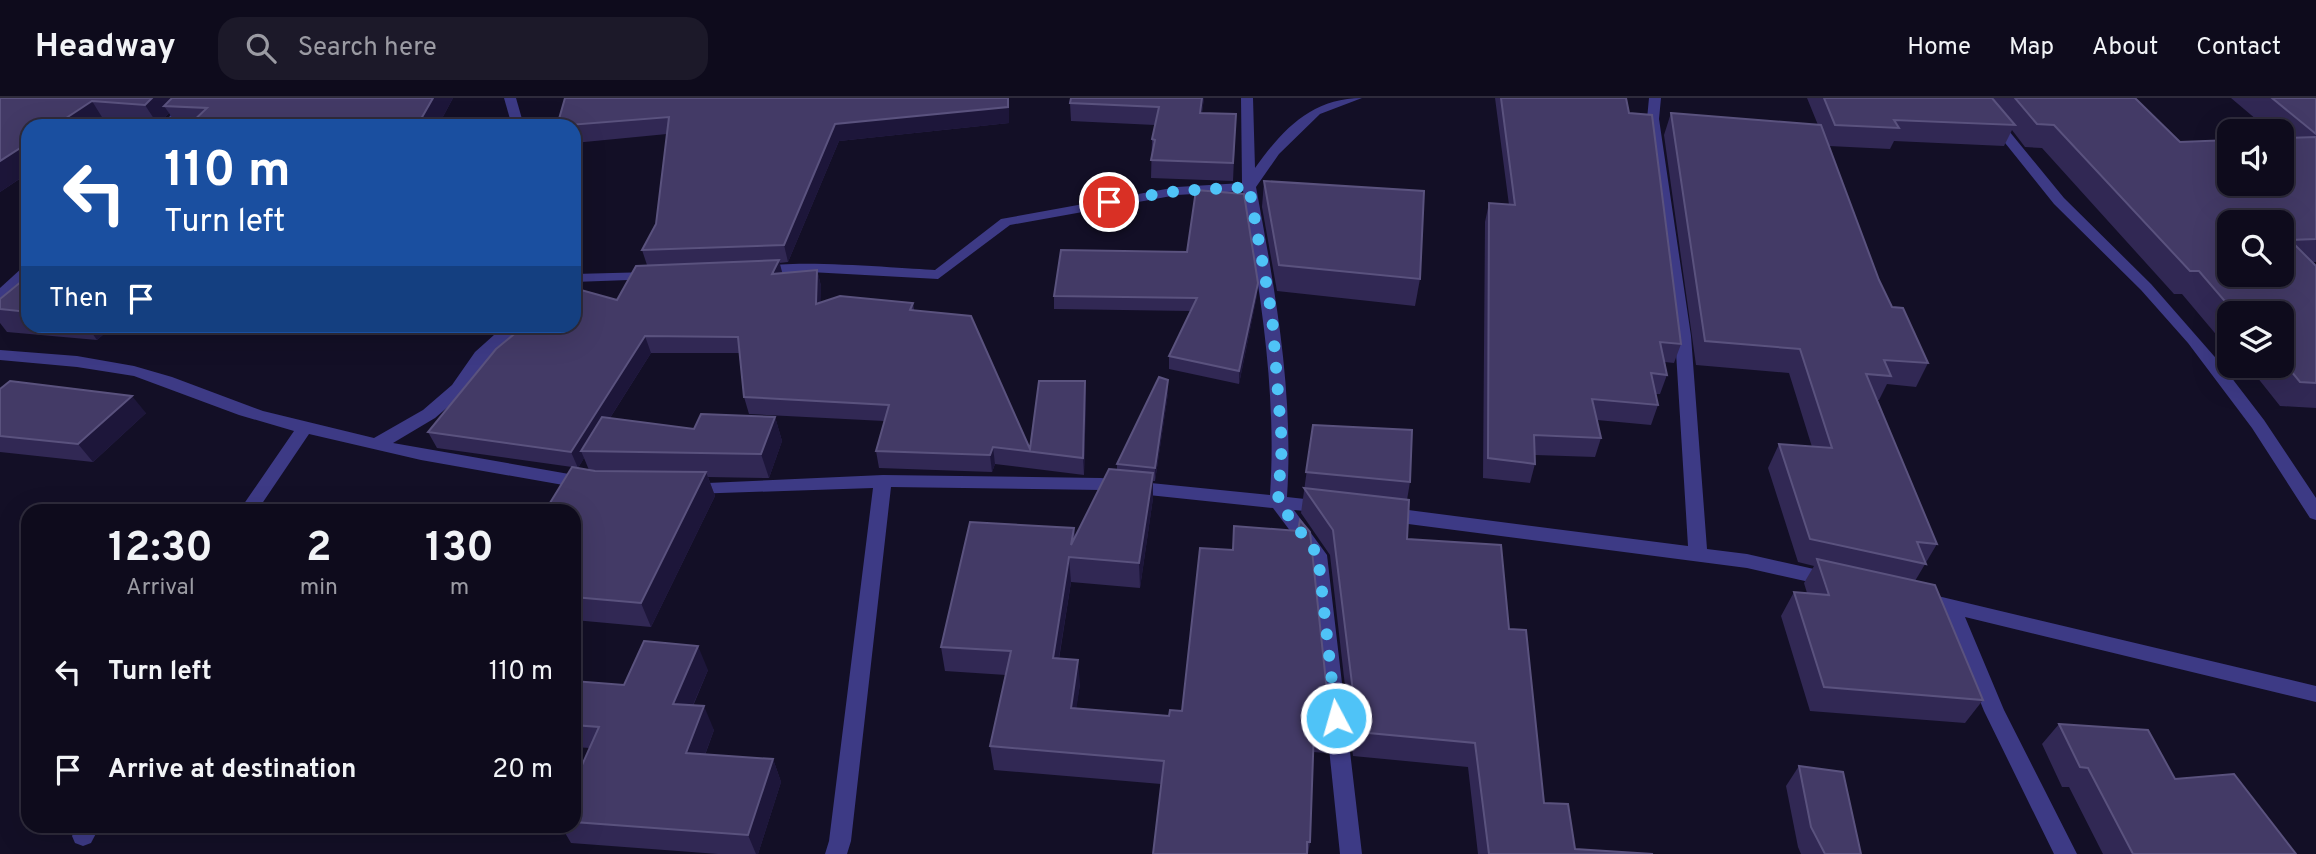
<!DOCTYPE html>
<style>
:root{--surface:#0e0b1c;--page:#1c1929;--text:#f1f3f6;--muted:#9b9ba3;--line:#2e2b3b}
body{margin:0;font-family:Overpass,sans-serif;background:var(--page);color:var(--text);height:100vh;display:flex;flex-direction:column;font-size:26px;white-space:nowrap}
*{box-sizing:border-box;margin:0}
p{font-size:23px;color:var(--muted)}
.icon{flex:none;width:38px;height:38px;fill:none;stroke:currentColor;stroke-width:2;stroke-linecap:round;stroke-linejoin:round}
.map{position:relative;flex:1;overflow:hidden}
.details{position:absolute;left:21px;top:406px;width:560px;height:329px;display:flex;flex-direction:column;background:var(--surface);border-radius:21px;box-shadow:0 7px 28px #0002,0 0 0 2px var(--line)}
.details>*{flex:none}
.banner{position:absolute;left:21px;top:21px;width:560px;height:214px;border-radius:21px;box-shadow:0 7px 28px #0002,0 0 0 2px var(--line);background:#1a4fa0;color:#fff;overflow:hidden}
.tools{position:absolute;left:2217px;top:21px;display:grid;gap:14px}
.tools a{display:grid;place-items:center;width:77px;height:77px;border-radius:14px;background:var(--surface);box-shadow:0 7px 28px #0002,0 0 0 2px var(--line);font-size:35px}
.pin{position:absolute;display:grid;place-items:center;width:60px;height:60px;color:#fff;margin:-30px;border:4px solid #fff;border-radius:50%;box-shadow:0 2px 7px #0007}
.me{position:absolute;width:77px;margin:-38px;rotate:354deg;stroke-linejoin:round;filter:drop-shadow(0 0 5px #0008)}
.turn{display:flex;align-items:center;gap:24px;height:147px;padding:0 28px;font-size:32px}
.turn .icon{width:91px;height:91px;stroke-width:2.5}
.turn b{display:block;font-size:49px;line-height:60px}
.then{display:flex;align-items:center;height:66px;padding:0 28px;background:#0003;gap:14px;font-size:26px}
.eta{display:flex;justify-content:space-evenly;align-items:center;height:119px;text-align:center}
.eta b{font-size:42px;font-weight:700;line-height:49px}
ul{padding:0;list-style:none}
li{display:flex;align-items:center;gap:21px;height:98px;padding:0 28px}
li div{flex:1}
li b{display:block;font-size:26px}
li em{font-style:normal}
header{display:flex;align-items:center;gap:42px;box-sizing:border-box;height:98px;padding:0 35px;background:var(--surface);border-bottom:2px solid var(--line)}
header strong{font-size:33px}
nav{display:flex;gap:38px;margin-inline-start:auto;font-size:24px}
.search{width:490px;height:63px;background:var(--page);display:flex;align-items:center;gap:18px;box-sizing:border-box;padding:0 24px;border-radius:21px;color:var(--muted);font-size:26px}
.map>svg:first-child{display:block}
</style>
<header>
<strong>Headway</strong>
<div class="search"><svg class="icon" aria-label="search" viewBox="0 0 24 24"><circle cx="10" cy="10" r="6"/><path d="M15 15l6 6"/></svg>Search here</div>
<nav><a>Home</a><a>Map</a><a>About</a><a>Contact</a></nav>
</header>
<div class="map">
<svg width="2316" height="756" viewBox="0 0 2316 756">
<rect width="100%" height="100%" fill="#130f26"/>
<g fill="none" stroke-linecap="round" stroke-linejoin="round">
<g fill="#3d3a85" fill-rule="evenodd">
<polygon points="188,0 201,0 173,28 160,28"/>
<polygon points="504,0 516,0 524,28 512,28"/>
<path d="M 1241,0 L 1253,0 L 1255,70 C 1283,31 1312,0 1362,0 L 1320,16 L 1279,56 L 1256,89 C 1275,192 1294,294 1287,399 L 1332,404 L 1335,409 L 1332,414 L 1326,415 L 1294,412 L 1327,457 L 1362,756 L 1340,756 L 1309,458 L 1273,410 L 1101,392 L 891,389 L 851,743 L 847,756 L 825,756 L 829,743 L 873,390 L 691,396 L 685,394 L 682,390 L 685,386 L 883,377 L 1101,380 L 1270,397 C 1277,294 1260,194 1243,93 L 1177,97 L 1010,127 L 938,181 L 810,174 L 759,177 L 752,173 C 768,158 905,171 935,172 L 1001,121 L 1177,89 L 1242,85 Z"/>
<polygon points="1649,0 1661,0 1659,21 1691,238 1707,451 1747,456 1832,475 1839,477 1841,482 1839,487 1832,489 1747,470 1385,423 1379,421 1376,416 1379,411 1385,409 1688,448 1675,238 1647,21"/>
<polygon points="1969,0 1982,0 2064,100 2151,186 2221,266 2264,322 2316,400 2316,422 2310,420 2252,330 2188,245 2141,192 2054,106"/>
<polygon points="28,168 28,180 5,201 0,203 0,190 23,169"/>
<polygon points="651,174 658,178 656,181 574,184 574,176"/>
<polygon points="504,228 521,228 487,262 464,295 435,320 393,345 586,379 592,381 595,385 592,389 586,391 421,362 309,336 257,413 239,413 294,333 239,317 134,278 77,269 0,262 0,252 77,258 134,268 172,279 263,313 374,340 423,312 452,287 475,254"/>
<polygon points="1921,494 2316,588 2316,604 1965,519 2004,612 2077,756 2054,756 1984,613 1944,514 1914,506 1911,501 1914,496"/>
<polygon points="77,728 100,728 91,745 83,748 75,745 72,738"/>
</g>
</g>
<g fill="#312854" fill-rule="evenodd">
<polygon points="0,0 453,0 438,28 177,28 169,15 158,27 105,24 0,94"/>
<path d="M 565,0 L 1009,0 L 1009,25 L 839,43 L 788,164 L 779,165 L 782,175 L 817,172 L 821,188 L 820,204 L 913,205 L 914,212 L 1030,351 L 1085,283 L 1086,299 L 1084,377 L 995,366 L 992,374 L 879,370 L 876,353 L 884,323 L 749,316 L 744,299 L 739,255 L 651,255 L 610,320 L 694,331 L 775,319 L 782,343 L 769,380 L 708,379 L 715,398 L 651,529 L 574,522 L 574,413 L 572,369 L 437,350 L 428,334 L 617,202 L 647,167 L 642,152 L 656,126 L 667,36 L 574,45 L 574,28 L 557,28 ZM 584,360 L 589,372 L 578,370 Z"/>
<polygon points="1071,0 1204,0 1202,15 1236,16 1233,83 1151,80 1152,41 1155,27 1071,23 1070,5"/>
<polygon points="1495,0 1626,0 1681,246 1674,265 1665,264 1667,277 1660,296 1655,296 1658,307 1651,327 1597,322 1601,340 1595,359 1535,357 1535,366 1530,385 1483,380 1485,124 1489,105 1509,107"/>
<polygon points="1807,0 2135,0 2180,44 2282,86 2282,33 2270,33 2231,0 2316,0 2316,164 2313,164 2316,168 2316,310 2280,308 2253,274 2247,274 2242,268 2282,268 2282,215 2230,215 2230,253 2182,196 2174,196 2042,50 2025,49 2012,32 2004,48 1894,43 1890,51 1829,48 1879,182 1892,209 1928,265 1916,289 1887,286 1879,302 1877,302 1937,446 1915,483 1983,602 1965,625 1810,613 1781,518 1794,494 1807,495 1804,485 1814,468 1798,464 1768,370 1779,346 1812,349 1789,275 1696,267 1664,37 1671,15 1818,27"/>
<polygon points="1264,83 1420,181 1415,208 1277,193 1262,109"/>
<polygon points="28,178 28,228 113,228 97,242 7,234 0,225 0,201"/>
<polygon points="1257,197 1239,286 1169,271 1169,258 1191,213 1054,211 1054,198"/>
<polygon points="0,291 146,315 93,364 0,354"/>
<polygon points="1168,295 1155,383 1153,383 1153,400 1140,490 1071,484 1059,561 1080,586 1076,610 1331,631 1327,655 1313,654 1310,744 1308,756 1153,756 1161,686 994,672 990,648 1006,577 945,573 941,549 1074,430 1075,440 1117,371 1117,366"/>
<polygon points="1313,327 1410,384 1407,402 1407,441 1509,531 1544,705 1575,751 1653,756 1478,756 1468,669 1353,658 1330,457 1301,415"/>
<polygon points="708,572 693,608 714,632 705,657 773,661 781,684 758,756 718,756 571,745 561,728 574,728 574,685 590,650 574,649 574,583 624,587"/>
<polygon points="2059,626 2175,681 2296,756 2103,756 2069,689 2062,689 2042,646"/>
<polygon points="1799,668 1861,756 1801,756 1798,749 1786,688"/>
</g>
<g fill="#1d163a">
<polygon points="152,0 184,0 164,8 169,15 158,27 145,7"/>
<polygon points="433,0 453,0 438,28 417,28"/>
<polygon points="1009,0 1009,25 839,43 788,164 784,147 835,26"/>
<polygon points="1202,0 1204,0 1199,33 1200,15"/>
<polygon points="92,3 105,24 98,28 54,28"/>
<polygon points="28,45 28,75 0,94 0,63"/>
<polygon points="779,162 783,178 772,176"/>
<polygon points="817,172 821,188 820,222 816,206"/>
<polygon points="1258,185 1257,197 1239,286 1239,273"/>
<polygon points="87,228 113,228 97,242"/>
<polygon points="645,238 651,255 589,353 581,353 584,360 578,370 571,354"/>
<polygon points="1168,282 1168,295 1155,383 1155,370"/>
<polygon points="1085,283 1086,299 1084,377 1083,360"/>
<polygon points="132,298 146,315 93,364 78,346"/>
<polygon points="775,319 782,343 769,380 761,356"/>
<polygon points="993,349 995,366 992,374 990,357"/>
<polygon points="706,374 715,398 651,529 641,505"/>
<polygon points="1153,375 1153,400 1140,490 1139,465"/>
<polygon points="1069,459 1071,484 1055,584 1053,560"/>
<polygon points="698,548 708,572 683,630 673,606"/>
<polygon points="1078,562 1080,586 1073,634 1071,610"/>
<polygon points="704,608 714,632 697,678 686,655"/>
<polygon points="773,661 781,684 758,756 756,756 748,737"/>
</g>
<g fill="#433a66" stroke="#5a527e" stroke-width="2" fill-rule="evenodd">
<polygon points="0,0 152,0 145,7 92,3 54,28 28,28 28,45 0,63"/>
<polygon points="172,0 433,0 417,28 188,28 207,10 164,8"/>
<polygon points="565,0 1008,0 1008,9 835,26 784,147 642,152 656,126 669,19 557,28"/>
<polygon points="1071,0 1202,0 1200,15 1236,16 1233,65 1151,62 1155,42 1152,41 1159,9 1070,5"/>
<polygon points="1501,0 1626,0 1629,15 1652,17 1681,246 1660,244 1667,277 1651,275 1658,307 1592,301 1601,340 1534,337 1535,366 1488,360 1489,105 1515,107"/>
<polygon points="1824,0 1992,0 2015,27 1894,22 1899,30 1835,27"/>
<path d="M 2015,0 L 2135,0 L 2180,44 L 2230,42 L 2230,86 L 2282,86 L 2282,40 L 2316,39 L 2316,141 L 2290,142 L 2316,168 L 2316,285 L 2300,284 L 2282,262 L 2282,215 L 2235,215 L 2199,173 L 2190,173 L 2054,27 L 2037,26 ZM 2230,124 L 2282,124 L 2282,177 L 2230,177 Z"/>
<polygon points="2272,0 2316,0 2316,36"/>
<polygon points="1671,15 1821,27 1879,182 1892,209 1903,210 1928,265 1884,262 1891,278 1866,276 1937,446 1917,444 1926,466 1810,441 1779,346 1832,350 1800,251 1705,243"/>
<polygon points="1264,83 1424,93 1420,181 1279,167"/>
<polygon points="1196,92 1244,96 1258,185 1239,273 1169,258 1197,200 1054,198 1061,152 1187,154"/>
<polygon points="779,162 772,176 817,172 816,206 840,198 913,205 910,212 971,218 1030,351 1039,283 1085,283 1083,360 993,349 990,357 876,353 889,307 744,299 738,239 645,238 571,354 428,334 496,251 524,228 574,228 574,190 617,202 636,168"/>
<polygon points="28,178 28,214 0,211 0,201"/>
<polygon points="1159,279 1168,282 1155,370 1117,366"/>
<polygon points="10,283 132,298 78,346 0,338 0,291"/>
<polygon points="701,316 775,319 761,356 581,353 602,319 694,331"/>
<polygon points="1313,327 1412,332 1410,384 1306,374"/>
<polygon points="572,369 595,373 706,374 641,505 574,499 574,413 545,413"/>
<polygon points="1109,371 1153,375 1139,465 1069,459 1053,560 1078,562 1071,610 1169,618 1170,612 1182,613 1200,450 1233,452 1234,428 1298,433 1300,422 1310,434 1331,631 1314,630 1310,744 1307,744 1307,756 1153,756 1164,663 990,648 1011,553 941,549 970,424 1074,430 1071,447"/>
<polygon points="1304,390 1409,402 1407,441 1501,447 1509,531 1526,532 1544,705 1568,706 1575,751 1653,756 1489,756 1475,645 1358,634 1333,432"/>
<polygon points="1817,461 1935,487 1983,602 1824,589 1794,494 1829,497"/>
<polygon points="644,543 698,548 673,606 704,608 686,655 773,661 748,737 574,724 574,685 599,629 574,627 574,583 624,587"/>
<polygon points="2059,626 2148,632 2175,681 2234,676 2296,756 2133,756 2088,670 2080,669"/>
<polygon points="1799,668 1843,674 1861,756 1825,756 1811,729"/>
</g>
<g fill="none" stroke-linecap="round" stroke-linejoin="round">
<polyline stroke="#4fc3f7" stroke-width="12" stroke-dasharray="0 21.6" points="1109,104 1177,93 1249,89 1272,218 1282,346 1278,404 1318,457 1336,620"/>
</g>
</svg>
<div class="tools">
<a><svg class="icon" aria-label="sound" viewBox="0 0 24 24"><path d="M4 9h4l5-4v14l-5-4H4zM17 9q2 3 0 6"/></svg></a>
<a><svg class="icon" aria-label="search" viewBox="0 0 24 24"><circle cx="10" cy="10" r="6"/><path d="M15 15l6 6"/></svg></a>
<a><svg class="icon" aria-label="layers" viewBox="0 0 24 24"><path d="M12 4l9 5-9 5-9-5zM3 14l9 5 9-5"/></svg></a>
</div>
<div class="pin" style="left:1109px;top:104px;background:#d93025"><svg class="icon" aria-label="arrive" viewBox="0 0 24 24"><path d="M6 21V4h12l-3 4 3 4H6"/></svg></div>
<svg class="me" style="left:1336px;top:620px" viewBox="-20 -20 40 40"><circle r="17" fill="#4fc3f7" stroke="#fff" stroke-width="3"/><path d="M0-11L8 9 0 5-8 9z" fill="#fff"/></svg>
<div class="banner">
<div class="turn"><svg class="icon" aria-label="left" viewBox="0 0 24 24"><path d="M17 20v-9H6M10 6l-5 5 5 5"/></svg><div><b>110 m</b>Turn left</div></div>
<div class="then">Then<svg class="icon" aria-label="arrive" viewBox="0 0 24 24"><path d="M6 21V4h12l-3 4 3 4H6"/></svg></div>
</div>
<section class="details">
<div class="eta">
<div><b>12:30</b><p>Arrival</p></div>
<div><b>2</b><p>min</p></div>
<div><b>130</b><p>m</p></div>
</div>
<ul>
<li><svg class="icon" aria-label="left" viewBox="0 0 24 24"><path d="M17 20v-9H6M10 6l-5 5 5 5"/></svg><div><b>Turn left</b></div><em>110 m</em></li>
<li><svg class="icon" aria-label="arrive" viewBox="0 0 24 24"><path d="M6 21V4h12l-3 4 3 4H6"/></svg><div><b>Arrive at destination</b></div><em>20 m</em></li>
</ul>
</section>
</div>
